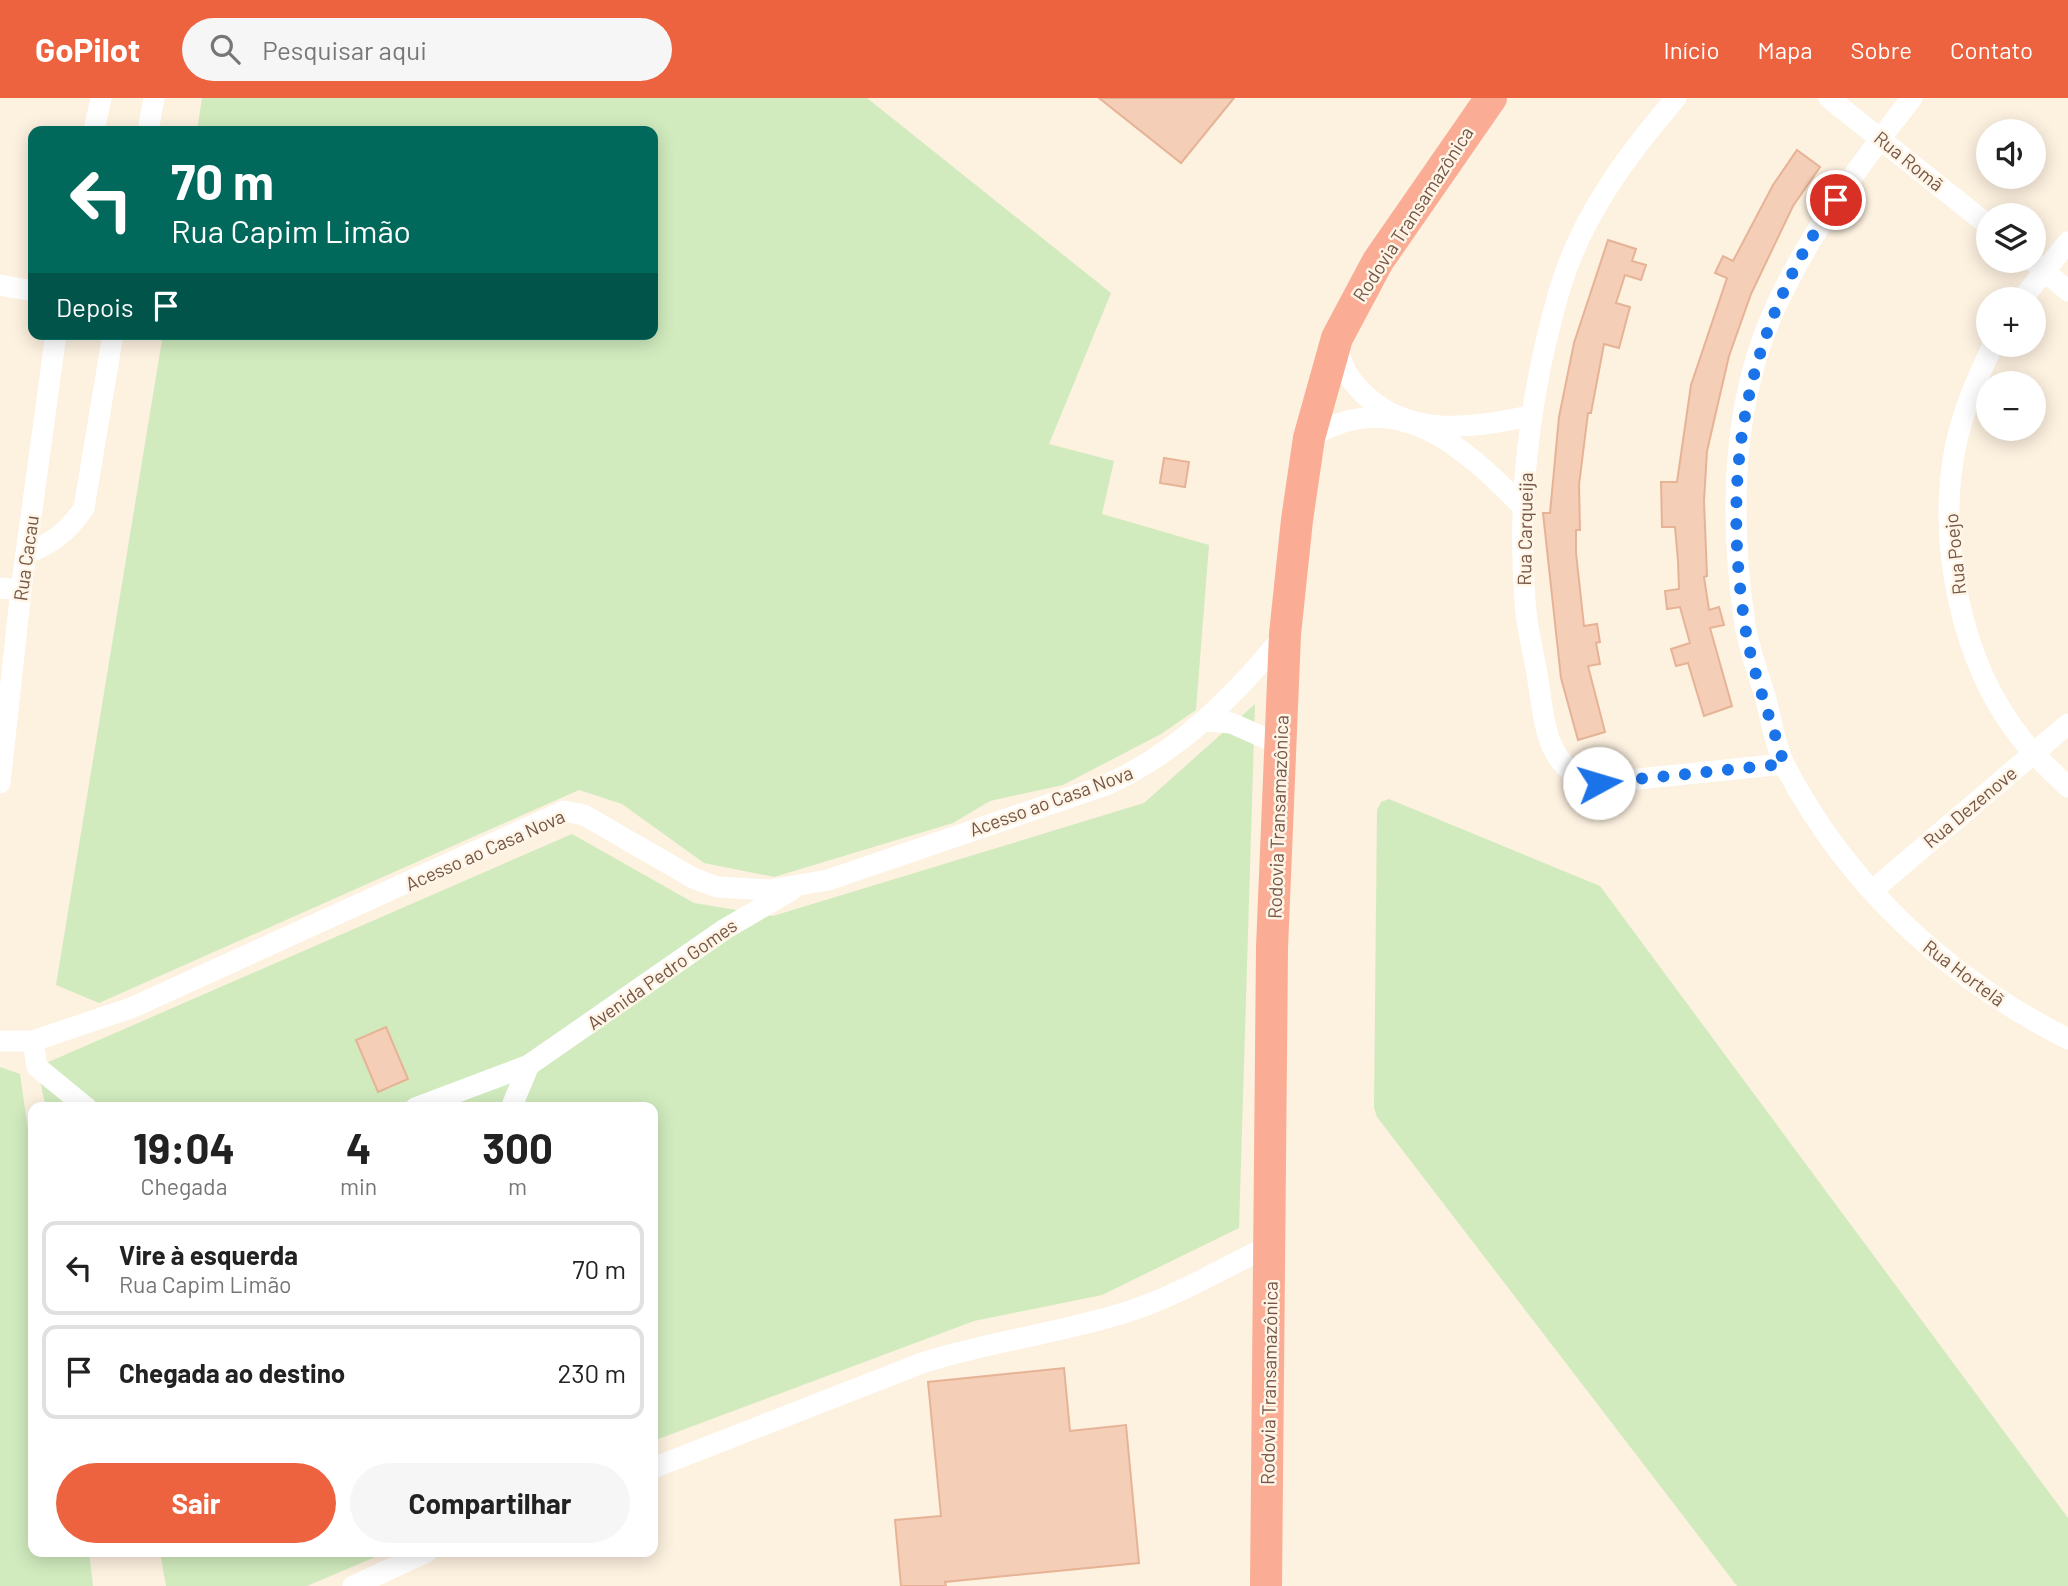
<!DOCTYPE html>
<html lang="pt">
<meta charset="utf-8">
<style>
:root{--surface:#fff;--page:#f6f6f6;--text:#222;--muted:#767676;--line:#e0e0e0;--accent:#ed623f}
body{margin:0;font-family:Barlow,sans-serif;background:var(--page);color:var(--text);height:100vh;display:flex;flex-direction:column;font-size:26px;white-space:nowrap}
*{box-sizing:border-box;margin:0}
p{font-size:23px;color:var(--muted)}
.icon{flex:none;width:38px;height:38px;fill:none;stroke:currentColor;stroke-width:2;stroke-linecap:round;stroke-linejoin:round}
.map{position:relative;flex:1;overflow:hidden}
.drawer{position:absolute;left:28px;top:1004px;width:630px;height:455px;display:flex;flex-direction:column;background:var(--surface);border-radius:14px;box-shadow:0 4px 18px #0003}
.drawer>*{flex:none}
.top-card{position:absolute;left:28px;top:28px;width:630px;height:214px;border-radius:14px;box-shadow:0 4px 18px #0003;background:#00695c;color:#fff;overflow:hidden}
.buttons{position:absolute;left:1976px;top:21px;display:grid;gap:14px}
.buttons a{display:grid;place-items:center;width:70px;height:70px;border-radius:50%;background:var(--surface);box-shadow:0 4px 18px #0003;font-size:35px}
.pin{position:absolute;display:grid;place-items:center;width:60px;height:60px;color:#fff;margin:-30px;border:4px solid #fff;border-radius:50%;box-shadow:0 2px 7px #0007}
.me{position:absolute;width:77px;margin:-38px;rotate:84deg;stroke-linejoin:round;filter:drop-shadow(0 0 5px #0008)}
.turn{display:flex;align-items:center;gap:24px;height:147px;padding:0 28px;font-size:32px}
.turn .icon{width:91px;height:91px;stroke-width:2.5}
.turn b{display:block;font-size:49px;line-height:60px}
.then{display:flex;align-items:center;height:66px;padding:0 28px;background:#0003;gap:14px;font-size:26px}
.eta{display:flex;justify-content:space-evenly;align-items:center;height:119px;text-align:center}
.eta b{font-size:42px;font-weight:700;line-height:49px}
.action{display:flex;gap:14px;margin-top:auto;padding:14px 28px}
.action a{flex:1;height:80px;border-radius:42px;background:var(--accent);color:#fff;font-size:28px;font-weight:700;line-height:80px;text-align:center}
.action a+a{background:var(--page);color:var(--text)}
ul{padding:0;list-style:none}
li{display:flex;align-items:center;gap:21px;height:94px;margin:0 14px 10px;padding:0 14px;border:4px solid var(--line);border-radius:14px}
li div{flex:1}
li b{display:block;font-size:26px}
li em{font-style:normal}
header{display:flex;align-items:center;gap:42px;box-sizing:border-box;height:98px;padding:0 35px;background:var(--accent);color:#fff}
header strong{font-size:33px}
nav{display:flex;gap:38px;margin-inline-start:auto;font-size:24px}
.search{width:490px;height:63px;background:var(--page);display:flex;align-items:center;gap:18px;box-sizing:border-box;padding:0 24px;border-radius:38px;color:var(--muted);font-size:26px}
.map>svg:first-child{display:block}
</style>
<header>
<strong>GoPilot</strong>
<div class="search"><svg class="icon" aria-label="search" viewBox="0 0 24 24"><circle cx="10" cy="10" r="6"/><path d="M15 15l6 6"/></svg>Pesquisar aqui</div>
<nav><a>Início</a><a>Mapa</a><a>Sobre</a><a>Contato</a></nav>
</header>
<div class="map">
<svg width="2068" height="1488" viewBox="0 0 2068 1488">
<rect width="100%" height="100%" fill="#fdf1e0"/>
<g fill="#d1ebbe">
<polygon points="202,0 867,0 1111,195 1049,346 1114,363 1102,416 1209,447 1196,612 1161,636 1063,687 990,703 953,725 774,779 704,765 622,706 579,692 99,905 56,887 163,236 653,236 653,33 197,33"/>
<polygon points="1255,606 1239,1130 1102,1197 974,1223 653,1343 653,1010 46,1010 37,969 572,736 694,805 773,818 1144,705"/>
<polygon points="1389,701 1600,788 2068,1420 2068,1488 1737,1488 1377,1019 1374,1010 1377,712 1381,704"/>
<polygon points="0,969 20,976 33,1066 33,1454 89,1454 93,1488 0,1488"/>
<polygon points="160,1454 387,1454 307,1488 166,1488"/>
</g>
<g fill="#f4ceb6" stroke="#e7b396" stroke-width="2">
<polygon points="1099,0 1234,0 1181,65"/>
<polygon points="1797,52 1820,69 1793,108 1751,196 1729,258 1707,353 1704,403 1707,478 1704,479 1709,512 1719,509 1724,527 1710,530 1732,608 1704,618 1688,565 1676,568 1671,551 1690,545 1680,509 1667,511 1665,493 1679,491 1678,463 1675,429 1662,429 1661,384 1677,384 1691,287 1727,180 1715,175 1723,158 1733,163 1773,87"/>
<polygon points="1608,142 1636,151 1632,163 1646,167 1641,182 1625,177 1616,205 1630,209 1619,250 1604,246 1591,315 1588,315 1579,387 1580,432 1576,432 1576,455 1584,528 1597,526 1600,544 1596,545 1600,566 1588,568 1605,634 1578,642 1561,580 1543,415 1550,415 1559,319 1574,245"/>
<polygon points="1164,360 1189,364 1185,389 1160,385"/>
<polygon points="386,929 408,981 378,994 356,942"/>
<polygon points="1064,1270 1070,1333 1126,1327 1139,1465 945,1484 946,1488 901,1488 895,1422 941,1418 928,1284"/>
</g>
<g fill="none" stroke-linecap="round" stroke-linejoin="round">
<g stroke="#fff" stroke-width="21">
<path d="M 1676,0 C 1627,57 1580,120 1559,194 C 1530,294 1517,398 1525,503 C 1526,527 1533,552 1537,576 C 1545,623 1544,674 1599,685 L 1784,666"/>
<polyline points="1829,0 1988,127"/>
<path d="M 1912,0 C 1859,67 1807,138 1772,217 C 1730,314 1730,425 1745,527 C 1749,551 1758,575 1765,598 C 1771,620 1775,648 1785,668 C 1848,789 1948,880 2068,941"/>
<polyline points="94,33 101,0"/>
<polyline points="148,33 154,0"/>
<polyline points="2033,163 2068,193"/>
<polyline points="0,187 33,193"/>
<polyline points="2022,201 2068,144"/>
<path d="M 1338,245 C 1339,266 1350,283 1365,297 C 1411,340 1474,330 1530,318"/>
<path d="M 1993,247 C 1977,281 1962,314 1955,351 C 1937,444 1961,564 2020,639 C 2034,658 2052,673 2068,689"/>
<path d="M 1309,340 C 1396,286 1463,348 1522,408"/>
<path d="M 26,456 C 52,445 68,434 84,410 L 113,236"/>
<polyline points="0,490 21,492"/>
<polyline points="1204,623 1231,625 1281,647"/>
<polyline points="0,685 21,492 56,236"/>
<polyline points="1873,792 2068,626"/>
<path d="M 0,943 L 33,943 L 131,910 L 564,713 L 584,717 L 693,780 L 717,789 L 770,792 L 828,782 L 1106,687 C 1178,655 1236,597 1285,536"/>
<polyline points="33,943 37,969 87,1010"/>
<polyline points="415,1010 529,967 725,831 792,792"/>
<polyline points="511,1010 529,967"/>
<path d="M 653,1370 L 922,1265 C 991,1243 1062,1235 1130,1213 C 1179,1197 1225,1169 1271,1147"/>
<polyline points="353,1488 427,1454"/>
</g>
<polyline stroke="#faac94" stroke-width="32" points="1266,1488 1272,850 1285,536 1297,422 1309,340 1337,240 1378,163 1491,0"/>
</g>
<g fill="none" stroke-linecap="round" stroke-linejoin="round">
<path stroke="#1a73e8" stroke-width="12" stroke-dasharray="0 21.6" d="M 1599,685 L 1784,666 C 1771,621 1752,574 1745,528 C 1721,371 1745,233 1836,102"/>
</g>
<g text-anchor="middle" stroke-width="5" stroke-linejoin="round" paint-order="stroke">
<g font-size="19" fill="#755646" stroke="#fff5e7">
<text transform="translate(1909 63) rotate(39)" y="7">Rua Romã</text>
<text transform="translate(1413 116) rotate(-57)" y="7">Rodovia Transamazônica</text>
<text transform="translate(1525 431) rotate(-89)" y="7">Rua Carqueija</text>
<text transform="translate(1955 456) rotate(-96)" y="7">Rua Poejo</text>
<text transform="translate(26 460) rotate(-82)" y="7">Rua Cacau</text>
<text transform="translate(1051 703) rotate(-20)" y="7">Acesso ao Casa Nova</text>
<text transform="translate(1970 709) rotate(-40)" y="7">Rua Dezenove</text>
<text transform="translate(1278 719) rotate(-88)" y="7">Rodovia Transamazônica</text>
<text transform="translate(485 752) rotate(-24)" y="7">Acesso ao Casa Nova</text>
<text transform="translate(1964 875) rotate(37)" y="7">Rua Hortelã</text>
<text transform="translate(662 876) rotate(-35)" y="7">Avenida Pedro Gomes</text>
<text transform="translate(1269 1285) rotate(-89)" y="7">Rodovia Transamazônica</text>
</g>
</g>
</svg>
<div class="buttons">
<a><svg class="icon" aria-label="sound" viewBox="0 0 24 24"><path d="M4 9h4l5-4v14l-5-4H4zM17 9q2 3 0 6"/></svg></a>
<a><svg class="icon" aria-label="layers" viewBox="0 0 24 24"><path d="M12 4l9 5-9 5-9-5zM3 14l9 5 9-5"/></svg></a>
<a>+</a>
<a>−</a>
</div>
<div class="pin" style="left:1836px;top:102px;background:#d93025"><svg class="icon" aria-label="arrive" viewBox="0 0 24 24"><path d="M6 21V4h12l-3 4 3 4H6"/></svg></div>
<svg class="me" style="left:1599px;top:685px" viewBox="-20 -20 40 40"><circle r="19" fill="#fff"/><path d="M0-13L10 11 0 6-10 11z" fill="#1a73e8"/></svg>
<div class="top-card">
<div class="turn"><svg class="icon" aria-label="left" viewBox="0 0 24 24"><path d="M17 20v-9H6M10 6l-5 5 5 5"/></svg><div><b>70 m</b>Rua Capim Limão</div></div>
<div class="then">Depois<svg class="icon" aria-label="arrive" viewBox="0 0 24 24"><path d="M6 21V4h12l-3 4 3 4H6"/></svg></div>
</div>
<section class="drawer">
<div class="eta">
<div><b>19:04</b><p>Chegada</p></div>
<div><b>4</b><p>min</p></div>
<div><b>300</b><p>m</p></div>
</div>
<ul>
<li><svg class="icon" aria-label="left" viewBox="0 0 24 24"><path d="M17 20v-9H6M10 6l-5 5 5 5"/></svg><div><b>Vire à esquerda</b><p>Rua Capim Limão</p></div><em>70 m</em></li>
<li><svg class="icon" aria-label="arrive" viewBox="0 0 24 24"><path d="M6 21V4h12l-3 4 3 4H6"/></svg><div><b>Chegada ao destino</b></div><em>230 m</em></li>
</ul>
<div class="action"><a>Sair</a><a>Compartilhar</a></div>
</section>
</div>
